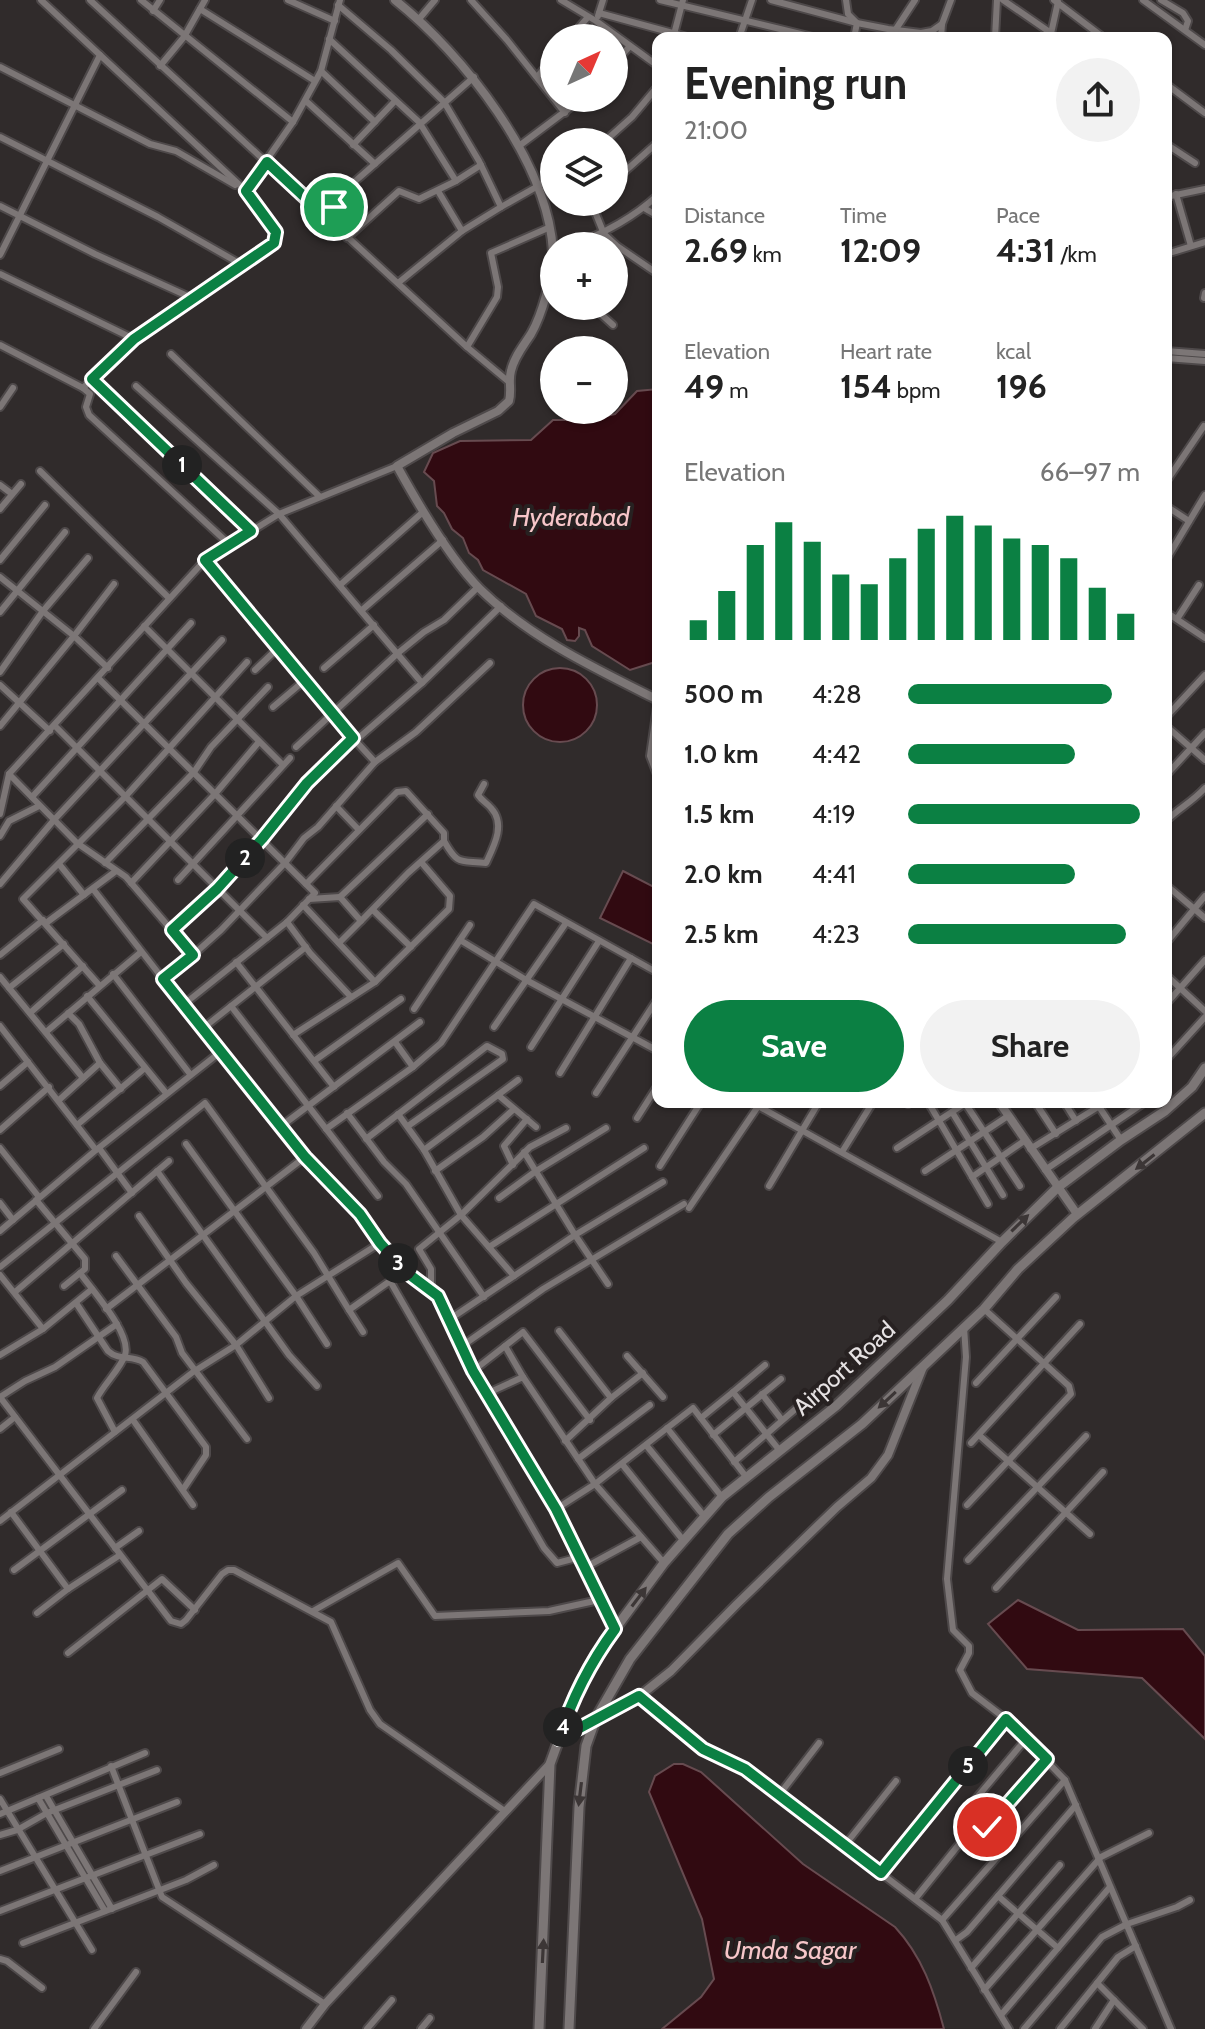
<!DOCTYPE html>
<html lang="en">
<head>
<meta charset="utf-8">
<style>
  :root { --surface:#fff; --page:#f2f2f2; --text:#222; --muted:#767676; --accent:#0b8043 }
  body { margin:0; font-family:Cabin,sans-serif; background:var(--page); color:var(--text); height:100vh; display:flex; flex-direction:column; font-size:30px; white-space:nowrap }
  * { box-sizing:border-box; margin:0 }
  p { font-size:26px; color:var(--muted) }
  .icon { flex:none; width:44px; height:44px; fill:none; stroke:currentColor; stroke-width:2; stroke-linecap:round; stroke-linejoin:round }
  .map { position:relative; flex:1; overflow:hidden }
  .details { position:absolute; left:652px; top:32px; width:520px; height:1076px; display:flex; flex-direction:column; background:var(--surface); border-radius:16px; box-shadow:0 2px 6px #0004 }
  .details>* { flex:none }
  .needle { width:52px; rotate:44deg }
  .buttons { position:absolute; left:540px; top:24px; display:grid; gap:16px }
  .buttons a { display:grid; place-items:center; width:88px; height:88px; border-radius:50%; background:var(--surface); box-shadow:0 2px 6px #0004; font-size:40px }
  .pin { position:absolute; display:grid; place-items:center; width:68px; height:68px; color:#fff; margin:-34px; border:4px solid #fff; border-radius:50%; box-shadow:0 2px 8px #0007 }
  .km { position:absolute; width:40px; height:40px; margin:-20px; border-radius:50%; background:#222; color:#fff; font-size:22px; line-height:40px; text-align:center }
  .round { display:grid; place-items:center; flex:none; width:84px; height:84px; border-radius:42px; background:var(--page) }
  .headline { display:flex; align-items:center; justify-content:space-between; height:136px; padding:0 32px }
  h1 { font-size:44px; font-weight:700; line-height:60px }
  .metrics { display:grid; grid-template-columns:repeat(3,1fr); gap:12px; height:136px; padding:8px 32px }
  .metrics div { display:grid; align-content:center }
  .metrics b { font-size:34px; font-weight:700 }
  .metrics small { font-size:22px; font-weight:400 }
  .metrics p { font-size:22px }
  .chart { height:224px; padding:16px 32px }
  .chart p { display:flex; justify-content:space-between }
  .chart svg { width:100%; height:144px; margin-top:8px; stroke:var(--accent); stroke-width:6 }
  .action { display:flex; gap:16px; margin-top:auto; padding:16px 32px }
  .action a { flex:1; height:92px; border-radius:48px; background:var(--accent); color:#fff; font-size:32px; font-weight:700; line-height:92px; text-align:center }
  .action a+a { background:var(--page); color:var(--text) }
  ul { padding:0 32px; list-style:none; font-size:26px }
  li { display:grid; grid-template-columns:128px 96px 1fr; align-items:center; height:60px }
  li i { height:20px; border-radius:10px; background:var(--accent) }
  .map>svg:first-child { display:block }
  .water { fill:#310a11; stroke:#674b50; stroke-width:2 }
  .lines { fill:none; stroke-linecap:round; stroke-linejoin:round }
  .minor-casing { stroke:#4e494a; stroke-width:10 }
  .tertiary-casing { stroke:#4e494a; stroke-width:12 }
  .secondary-casing { stroke:#4e494a; stroke-width:13 }
  .minor { stroke:#7c7676; stroke-width:6 }
  .tertiary { stroke:#7c7676; stroke-width:8 }
  .secondary { stroke:#7c7676; stroke-width:9 }
  .oneway { fill:#3c3636 }
  .route-casing { stroke:#fff; stroke-width:16 }
  .route { stroke:#0b8043; stroke-width:10 }
  .labels { text-anchor:middle; dominant-baseline:central; stroke-width:8; stroke-linejoin:round; paint-order:stroke }
  .street-label { font-size:24px; fill:#e6e2e3; stroke:#272121 }
  .water-label { font-size:26px; font-style:italic; fill:#f7c6c9; stroke:#272121 }
</style>
</head>
<body>
<div class="map">
<svg width="1205" height="2029" viewBox="0 0 1205 2029">
  <rect width="100%" height="100%" fill="#302b2b"/>
  <g class="water">
    <polygon points="658,389 658,658 652,663 630,670 592,646 585,630 579,628 579,636 575,641 567,640 562,629 536,616 526,594 483,570 478,560 469,553 463,538 452,529 444,513 437,506 434,481 424,472 433,453 460,441 531,440 553,420 588,420 615,414 637,391"/>
    <circle cx="560" cy="705" r="37"/>
    <polygon points="623,871 658,889 657,946 600,918"/>
    <polygon points="1018,1600 1078,1630 1183,1629 1205,1656 1205,1739 1142,1678 1027,1669 988,1624"/>
    <path d="M674,1764H683L701,1772L803,1864L895,1927C922,1956 934,1991 944,2029H662L701,1997L714,1979L702,1919L649,1792L655,1776Z"/>
  </g>
  <g class="lines">
    <g class="minor-casing">
      <g id="minor">
        <polyline points="90,0 467,347 509,382"/>
        <polyline points="141,0 293,122"/>
        <polyline points="288,0 335,21"/>
        <polyline points="471,0 507,40 565,113"/>
        <polyline points="561,0 596,21 658,66"/>
        <polyline points="660,0 817,38"/>
        <polyline points="771,0 857,23 888,29 921,33 932,31 942,24"/>
        <polyline points="846,0 848,14 857,23 854,38"/>
        <polyline points="1003,0 1051,33"/>
        <polyline points="1054,0 1104,38"/>
        <polyline points="1143,0 1205,45"/>
        <polyline points="1161,0 1183,13 1188,21 1185,30"/>
        <polyline points="338,5 391,50 444,102 479,161 501,207 462,231 398,283"/>
        <polyline points="200,9 315,81"/>
        <polyline points="153,11 160,0"/>
        <polyline points="599,13 691,38"/>
        <polyline points="598,16 603,0"/>
        <polyline points="419,19 435,0"/>
        <polyline points="896,29 915,0"/>
        <polyline points="570,38 588,17"/>
        <polyline points="673,38 683,0"/>
        <polyline points="739,38 752,0"/>
        <polyline points="941,38 942,24 951,0"/>
        <polyline points="995,38 997,0"/>
        <polyline points="1050,38 1058,2"/>
        <polyline points="329,39 419,122 456,181 481,165"/>
        <polyline points="100,55 246,191 276,232 274,243 134,339 83,388 90,394 86,407 89,415 229,544"/>
        <polyline points="614,64 630,46"/>
        <polyline points="160,66 184,37 205,0"/>
        <polyline points="0,67 150,144 176,151 235,185"/>
        <polyline points="321,71 375,122"/>
        <polyline points="537,77 554,57"/>
        <polyline points="1166,84 1205,113"/>
        <polyline points="306,101 375,164"/>
        <polyline points="0,137 158,217 244,266"/>
        <polyline points="604,142 632,117 658,86"/>
        <polyline points="1166,144 1195,163"/>
        <polyline points="353,145 395,101"/>
        <polyline points="519,146 583,98"/>
        <polyline points="614,181 658,142"/>
        <polyline points="245,191 293,122 321,71 340,0"/>
        <polyline points="438,191 462,231"/>
        <polyline points="1176,194 1191,246"/>
        <polyline points="1166,197 1205,189"/>
        <polyline points="591,202 604,234 617,246 658,274"/>
        <polyline points="0,206 95,254 194,299"/>
        <polyline points="501,207 554,177"/>
        <polyline points="644,208 658,216"/>
        <polyline points="324,215 345,194 352,184 474,77"/>
        <polyline points="347,238 399,191 419,199 456,181"/>
        <path d="M570,246C603,234 632,219 658,195"/>
        <polyline points="1166,254 1205,242"/>
        <polyline points="0,255 100,55 41,0"/>
        <polyline points="0,274 134,339"/>
        <polyline points="1204,298 1205,293"/>
        <polyline points="592,306 613,325"/>
        <polyline points="0,345 83,388"/>
        <polyline points="467,347 497,297 498,287 491,253 548,228"/>
        <polyline points="1166,351 1205,354"/>
        <polyline points="171,354 319,496"/>
        <polyline points="1166,358 1205,361"/>
        <polyline points="92,379 251,531"/>
        <polyline points="136,386 279,514 422,683"/>
        <polyline points="0,407 13,388"/>
        <polyline points="40,471 169,598"/>
        <polyline points="1166,482 1204,426"/>
        <polyline points="0,485 12,494"/>
        <polyline points="1166,506 1189,521"/>
        <polyline points="0,509 21,484"/>
        <polyline points="0,560 45,505"/>
        <polyline points="1166,560 1205,495"/>
        <polyline points="0,577 74,636 108,668"/>
        <polyline points="340,585 423,512"/>
        <polyline points="362,610 443,540"/>
        <polyline points="0,612 65,532"/>
        <polyline points="1166,612 1205,638"/>
        <polyline points="1177,619 1199,585"/>
        <polyline points="144,626 283,765"/>
        <polyline points="324,668 374,625"/>
        <polyline points="255,670 278,648"/>
        <polyline points="0,672 43,611 88,558"/>
        <polyline points="98,678 315,893 287,922 183,1005"/>
        <polyline points="0,685 50,731"/>
        <polyline points="658,700 650,756 658,777"/>
        <polyline points="273,707 305,680"/>
        <polyline points="1166,717 1205,675"/>
        <polyline points="0,726 74,636 114,584"/>
        <polyline points="55,726 267,938"/>
        <polyline points="1166,726 1205,760"/>
        <polyline points="355,741 422,683 501,606"/>
        <polyline points="296,747 398,653 424,632 444,620 478,587"/>
        <polyline points="375,762 416,732 490,663"/>
        <polyline points="1169,772 1205,733"/>
        <polyline points="9,774 77,843 126,877 193,955 163,979 305,1157 360,1214 380,1243 406,1272 438,1296 473,1371 556,1509 615,1629"/>
        <polyline points="32,797 191,623"/>
        <polyline points="336,806 358,829"/>
        <polyline points="0,814 9,774 205,560 279,514 397,466"/>
        <path d="M1166,821C1179,808 1191,803 1205,788"/>
        <polyline points="0,836 9,821 39,806"/>
        <path d="M444,841C458,866 460,860 486,863C494,846 506,824 491,808C487,803 482,801 478,795L484,784"/>
        <polyline points="105,863 194,772 211,747 268,687"/>
        <polyline points="59,864 84,895"/>
        <polyline points="178,880 290,758"/>
        <polyline points="131,883 215,794 258,743"/>
        <polyline points="0,884 54,820 222,640"/>
        <polyline points="306,884 397,792 406,791 444,833 444,841 408,873 361,921"/>
        <polyline points="1166,885 1205,918"/>
        <polyline points="93,889 163,979"/>
        <polyline points="340,897 428,814"/>
        <polyline points="309,899 340,897 361,921 339,943"/>
        <polyline points="303,905 375,982"/>
        <polyline points="373,910 411,947"/>
        <polyline points="287,922 310,953 351,997"/>
        <polyline points="46,923 116,871"/>
        <polyline points="172,930 217,889 262,839 307,783 353,738"/>
        <polyline points="460,940 528,981 658,1051"/>
        <polyline points="1166,943 1205,896"/>
        <polyline points="0,955 43,920"/>
        <polyline points="193,955 221,930 285,863 304,838 318,827 375,762 353,738 205,560"/>
        <polyline points="236,962 334,1087"/>
        <polyline points="113,974 190,1074"/>
        <polyline points="1166,975 1205,1011"/>
        <polyline points="0,977 83,1078"/>
        <polyline points="99,985 23,899 125,797 247,662"/>
        <polyline points="9,988 64,944"/>
        <polyline points="87,996 166,1093"/>
        <polyline points="1166,1004 1205,960"/>
        <polyline points="231,1006 378,1196"/>
        <polyline points="414,1009 470,925"/>
        <polyline points="30,1013 83,966"/>
        <polyline points="68,1013 79,1024 100,1063 121,1089"/>
        <polyline points="0,1026 96,1150"/>
        <polyline points="494,1027 566,923"/>
        <polyline points="202,1029 306,947"/>
        <polyline points="46,1032 141,952"/>
        <polyline points="293,1035 375,982 449,909 450,896 421,862"/>
        <polyline points="395,1042 413,1067"/>
        <polyline points="531,1047 599,941"/>
        <polyline points="1166,1060 1205,1017"/>
        <polyline points="314,1061 401,999"/>
        <polyline points="560,1073 631,958"/>
        <polyline points="0,1086 28,1062"/>
        <polyline points="596,1093 658,998"/>
        <polyline points="498,1095 536,1127"/>
        <polyline points="59,1100 100,1063"/>
        <polyline points="751,1102 1002,1242"/>
        <polyline points="928,1102 988,1204"/>
        <polyline points="1035,1102 1056,1134"/>
        <polyline points="1064,1102 1076,1121"/>
        <polyline points="1096,1102 1121,1140"/>
        <polyline points="965,1103 1020,1186"/>
        <polyline points="908,1104 911,1102"/>
        <polyline points="952,1112 1003,1195"/>
        <polyline points="347,1113 384,1162 406,1184 484,1297"/>
        <polyline points="398,1114 424,1150 461,1215 514,1276 450,1319"/>
        <polyline points="637,1118 658,1085"/>
        <polyline points="77,1125 145,1068"/>
        <polyline points="280,1127 420,1022"/>
        <polyline points="326,1129 413,1067 441,1043 534,904 658,973"/>
        <polyline points="0,1130 49,1087"/>
        <polyline points="366,1139 487,1046 502,1054 503,1059 408,1126"/>
        <polyline points="186,1144 296,1296 327,1344"/>
        <polyline points="0,1148 39,1197"/>
        <polyline points="99,1148 132,1193"/>
        <polyline points="897,1148 967,1102"/>
        <polyline points="1030,1149 1106,1102"/>
        <polyline points="424,1150 518,1080"/>
        <polyline points="842,1152 873,1102"/>
        <polyline points="513,1165 504,1146 527,1119"/>
        <polyline points="660,1166 701,1102"/>
        <polyline points="1045,1170 1145,1102"/>
        <polyline points="157,1171 289,1355 317,1386"/>
        <polyline points="435,1171 483,1137 514,1109"/>
        <polyline points="925,1171 1008,1116"/>
        <polyline points="972,1177 1024,1141"/>
        <polyline points="769,1186 819,1102"/>
        <polyline points="499,1198 536,1171 606,1128"/>
        <polyline points="36,1200 85,1259 85,1269 64,1286"/>
        <polyline points="0,1203 13,1220"/>
        <polyline points="689,1208 761,1102"/>
        <polyline points="139,1216 186,1283 236,1345 269,1398"/>
        <polyline points="0,1231 96,1150 219,1053"/>
        <polyline points="489,1247 644,1148"/>
        <polyline points="116,1256 176,1337 182,1353 247,1439"/>
        <polyline points="0,1267 205,1103 314,1253 349,1310"/>
        <polyline points="406,1272 390,1281 544,1548 557,1563 580,1557"/>
        <path d="M80,1273C92,1290 132,1334 125,1355C121,1368 104,1384 97,1398L115,1432"/>
        <polyline points="0,1275 43,1329"/>
        <polyline points="514,1276 575,1235 524,1152"/>
        <polyline points="608,1284 575,1235 663,1182"/>
        <polyline points="431,1290 431,1269 419,1249 461,1215 530,1147 566,1128"/>
        <polyline points="15,1292 169,1161"/>
        <path d="M76,1303L108,1351C119,1361 131,1355 143,1362L206,1447V1455L184,1488"/>
        <polyline points="106,1309 305,1157"/>
        <polyline points="964,1327 966,1357 947,1579 953,1630 969,1646 969,1653 960,1670 972,1693 1006,1719 1065,1780 1171,2029"/>
        <polyline points="559,1331 611,1398"/>
        <polyline points="363,1332 349,1310 390,1281"/>
        <polyline points="462,1346 543,1289 684,1204"/>
        <polyline points="505,1346 523,1377"/>
        <polyline points="0,1355 43,1329 92,1289"/>
        <polyline points="627,1356 663,1397"/>
        <polyline points="473,1371 523,1332 590,1420"/>
        <polyline points="976,1383 1056,1297"/>
        <polyline points="733,1392 765,1365"/>
        <polyline points="486,1394 523,1377 595,1484 664,1563"/>
        <polyline points="762,1394 782,1420"/>
        <polyline points="0,1397 171,1621 181,1624 186,1620 222,1574 228,1570 234,1570 331,1622 370,1710 380,1724 506,1812"/>
        <polyline points="0,1397 25,1381 55,1367 117,1324"/>
        <polyline points="701,1418 733,1392 780,1451"/>
        <polyline points="133,1420 193,1505"/>
        <polyline points="667,1428 722,1497"/>
        <polyline points="0,1429 15,1417"/>
        <polyline points="713,1435 781,1379"/>
        <polyline points="979,1435 1090,1534"/>
        <polyline points="565,1441 611,1398 643,1373"/>
        <polyline points="971,1443 1080,1324"/>
        <polyline points="646,1445 704,1516"/>
        <polyline points="578,1459 650,1405"/>
        <polyline points="734,1462 799,1406"/>
        <polyline points="622,1464 683,1540"/>
        <polyline points="967,1505 1071,1394 1069,1386 984,1309"/>
        <polyline points="556,1509 595,1484 693,1408 747,1478"/>
        <polyline points="11,1512 68,1589"/>
        <polyline points="0,1521 193,1372 236,1345 296,1296 380,1243"/>
        <polyline points="115,1548 139,1531"/>
        <polyline points="968,1560 1086,1436"/>
        <polyline points="584,1568 641,1537"/>
        <polyline points="14,1570 122,1490"/>
        <polyline points="996,1588 1103,1472"/>
        <polyline points="313,1611 398,1563 435,1616 549,1611 599,1600"/>
        <polyline points="37,1613 68,1589 120,1555"/>
        <polyline points="68,1653 162,1579 195,1610"/>
        <polyline points="639,1696 703,1749 745,1769 942,1920 1009,2029"/>
        <polyline points="111,1766 162,1897 325,2004"/>
        <polyline points="0,1773 59,1749"/>
        <polyline points="779,1795 819,1743"/>
        <polyline points="46,1796 112,1909"/>
        <polyline points="38,1798 105,1911"/>
        <polyline points="0,1799 92,1950"/>
        <polyline points="0,1814 145,1753"/>
        <polyline points="958,1820 1026,1739"/>
        <polyline points="987,1827 1047,1759"/>
        <polyline points="0,1835 17,1830 47,1813 157,1770"/>
        <polyline points="845,1845 896,1781"/>
        <polyline points="0,1871 177,1802"/>
        <polyline points="881,1873 1006,1719"/>
        <polyline points="998,1896 1058,1948 1001,2015"/>
        <polyline points="915,1899 965,1837"/>
        <polyline points="0,1911 200,1834"/>
        <polyline points="942,1920 1065,1780"/>
        <polyline points="956,1940 967,1932 1076,1805"/>
        <polyline points="23,1943 186,1880 214,1865"/>
        <polyline points="1058,1948 1110,1887"/>
        <polyline points="0,1959 7,1961 42,1988"/>
        <polyline points="971,1968 1060,1865"/>
        <polyline points="1097,1983 1143,2029"/>
        <polyline points="984,1990 1101,1857 1149,1833"/>
        <polyline points="94,2029 136,1972"/>
        <polyline points="367,2029 392,2000"/>
        <polyline points="421,2029 430,2018"/>
        <polyline points="1024,2029 1102,1937 1127,1924 1177,1907 1190,1900"/>
        <polyline points="1060,2029 1118,1957 1136,1946"/>
        <polyline points="1095,2029 1114,2000"/>
      </g>
    </g>
    <g class="tertiary-casing">
      <g id="tertiary">
        <path d="M395,0C463,54 548,161 553,252C554,273 542,315 531,334C524,345 514,357 511,371C508,381 512,390 509,401L498,411L453,433L397,466C418,504 449,558 480,589C530,638 596,669 658,700"/>
        <polyline points="999,1102 1077,1214"/>
        <polyline points="559,1739 632,1702 671,1671 737,1604 837,1507 871,1478 888,1455 923,1367"/>
        <polyline points="306,2029 325,2004 550,1764"/>
      </g>
    </g>
    <g class="secondary-casing">
      <g id="secondary">
        <polyline points="539,2029 550,1764 578,1687 595,1656 664,1563 722,1497 836,1406 948,1300 1002,1242 1057,1188 1121,1140 1165,1111 1192,1087 1205,1068"/>
        <polyline points="569,2029 579,1807 586,1746 596,1718 630,1659 728,1534 769,1497 862,1424 984,1309 1018,1269 1073,1218 1205,1113"/>
      </g>
    </g>
    <use href="#minor" class="minor"/>
    <use href="#tertiary" class="tertiary"/>
    <use href="#secondary" class="secondary"/>
  </g>
  <defs><path id="oneway-solid" d="M-6-.8H1V-3.2L6.5 0L1 3.2V.8H-6Z" transform="scale(2)"/></defs>
  <g class="oneway">
    <use href="#oneway-solid" transform="translate(1145 1162) rotate(142)"/>
    <use href="#oneway-solid" transform="translate(1020 1223) rotate(-44)"/>
    <use href="#oneway-solid" transform="translate(887 1400) rotate(137)"/>
    <use href="#oneway-solid" transform="translate(639 1597) rotate(-53)"/>
    <use href="#oneway-solid" transform="translate(580 1794) rotate(97)"/>
    <use href="#oneway-solid" transform="translate(543 1951) rotate(-87)"/>
  </g>
  <g class="lines">
    <g class="route-casing">
      <path id="route" d="M334,207L324,215L267,162L246,191L276,232L274,243L134,339L92,379L251,531L205,560L353,738L307,783L262,839L217,889L172,930L193,955L163,979L305,1157L360,1214L380,1243L406,1272L438,1296L473,1371L556,1509L615,1629C590,1663 572,1698 559,1739L639,1696L703,1749L745,1769L881,1873L1006,1719L1047,1759L987,1827"/>
    </g>
    <use href="#route" class="route"/>
  </g>
  <g class="labels">
    <g class="street-label">
      <text transform="translate(844 1368) rotate(-42)">Airport Road</text>
    </g>
    <g class="water-label">
      <text x="571" y="517">Hyderabad</text>
      <text x="790" y="1950">Umda Sagar</text>
    </g>
  </g>
</svg>
<div class="buttons">
<a><svg class="needle" viewBox="-14 -14 28 28"><path d="M0-13l5 13h-10z" fill="#e53935"/><path d="M0 13l5-13h-10z" fill="#767676"/></svg></a>
<a><svg class="icon" aria-label="layers" viewBox="0 0 24 24"><path d="M12 4l9 5-9 5-9-5zM3 14l9 5 9-5"/></svg></a>
<a>+</a>
<a>−</a>
</div>
<div class="pin" style="left:334px;top:207px;background:#1e9e55"><svg class="icon" aria-label="arrive" viewBox="0 0 24 24"><path d="M6 21V4h12l-3 4 3 4H6"/></svg></div>
<div class="pin" style="left:987px;top:1827px;background:#d93025"><svg class="icon" aria-label="check" viewBox="0 0 24 24"><path d="M5 12l5 5 9-10"/></svg></div>
<b class="km" style="left:182px;top:465px">1</b>
<b class="km" style="left:245px;top:858px">2</b>
<b class="km" style="left:398px;top:1263px">3</b>
<b class="km" style="left:563px;top:1727px">4</b>
<b class="km" style="left:968px;top:1766px">5</b>
<section class="details">
<div class="headline"><div><h1>Evening run</h1><p>21:00</p></div><a class="round"><svg class="icon" aria-label="share" viewBox="0 0 24 24"><path d="M12 15V3M7 8l5-5 5 5M5 13v7h14v-7"/></svg></a></div>
<div class="metrics">
<div><p>Distance</p><b>2.69<small> km</small></b></div>
<div><p>Time</p><b>12:09</b></div>
<div><p>Pace</p><b>4:31<small> /km</small></b></div>
</div>
<div class="metrics">
<div><p>Elevation</p><b>49<small> m</small></b></div>
<div><p>Heart rate</p><b>154<small> bpm</small></b></div>
<div><p>kcal</p><b>196</b></div>
</div>
<div class="chart"><p><span>Elevation</span>66–97 m</p>
<svg viewBox="0 0 160 44" preserveAspectRatio="none"><path d="M5 44V38M15 44V29M25 44V15M35 44V8M45 44V14M55 44V24M65 44V27M75 44V19M85 44V10M95 44V6M105 44V9M115 44V13M125 44V15M135 44V19M145 44V28M155 44V36"/></svg>
</div>
<ul>
<li><b>500 m</b>4:28<i style="width:88%"></i></li>
<li><b>1.0 km</b>4:42<i style="width:72%"></i></li>
<li><b>1.5 km</b>4:19<i style="width:100%"></i></li>
<li><b>2.0 km</b>4:41<i style="width:72%"></i></li>
<li><b>2.5 km</b>4:23<i style="width:94%"></i></li>
</ul>
<div class="action"><a>Save</a><a>Share</a></div>
</section>
</div>
</body>
</html>
